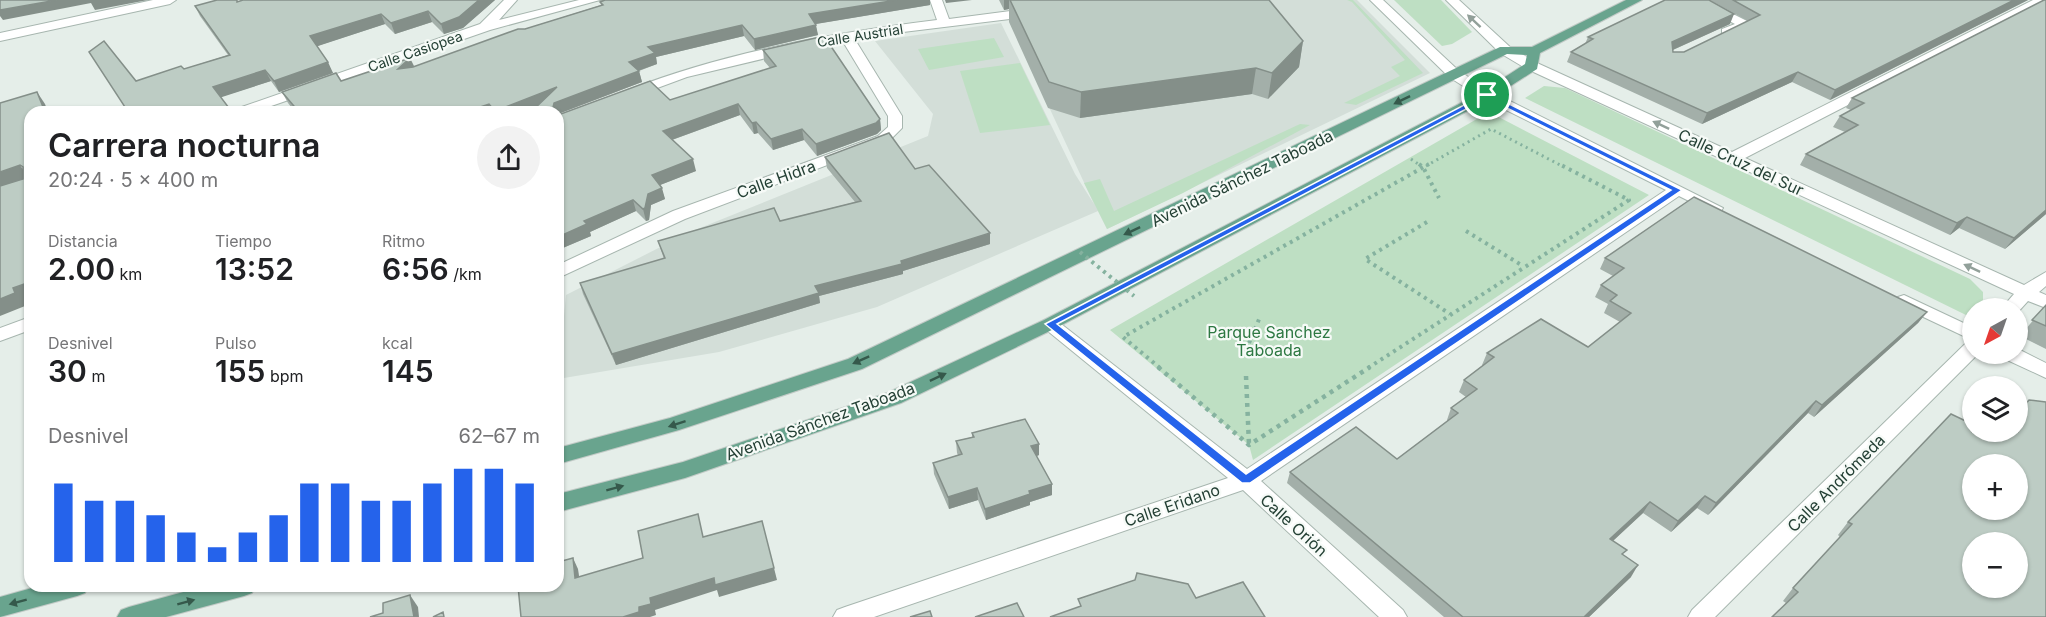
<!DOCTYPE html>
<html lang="es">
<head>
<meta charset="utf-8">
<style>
  :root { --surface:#fff; --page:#f2f2f2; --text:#202124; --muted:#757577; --accent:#2563eb }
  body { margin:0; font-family:Inter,sans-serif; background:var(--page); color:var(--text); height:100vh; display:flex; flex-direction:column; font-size:22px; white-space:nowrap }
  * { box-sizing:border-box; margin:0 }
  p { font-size:20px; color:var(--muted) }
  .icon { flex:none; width:33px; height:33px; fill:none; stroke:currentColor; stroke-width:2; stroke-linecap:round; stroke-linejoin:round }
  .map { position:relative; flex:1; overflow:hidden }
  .drawer { position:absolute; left:24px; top:106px; width:540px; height:486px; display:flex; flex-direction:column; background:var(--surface); border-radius:18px; box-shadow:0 2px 4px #0004 }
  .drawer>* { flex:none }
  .needle { width:39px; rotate:220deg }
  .fabs { position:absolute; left:1962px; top:298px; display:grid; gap:12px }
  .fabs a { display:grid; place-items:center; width:66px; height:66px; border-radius:50%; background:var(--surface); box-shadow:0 2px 4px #0004; font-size:30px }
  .pin { position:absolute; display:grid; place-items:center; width:51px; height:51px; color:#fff; margin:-26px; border:3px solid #fff; border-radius:50%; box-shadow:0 2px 6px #0007 }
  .round { display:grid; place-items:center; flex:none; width:63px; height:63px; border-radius:32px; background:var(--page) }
  .overview { display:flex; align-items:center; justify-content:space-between; height:102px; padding:0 24px }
  h1 { font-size:33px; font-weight:600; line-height:45px }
  .metrics { display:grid; grid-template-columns:repeat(3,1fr); gap:9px; height:102px; padding:6px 24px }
  .metrics div { display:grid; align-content:center }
  .metrics b { font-size:30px; font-weight:600 }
  .metrics small { font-size:16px; font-weight:400 }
  .metrics p { font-size:16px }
  .chart { height:168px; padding:12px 24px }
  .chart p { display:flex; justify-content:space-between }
  .chart svg { width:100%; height:108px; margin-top:6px; stroke:var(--accent); stroke-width:6 }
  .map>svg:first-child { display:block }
  .built { fill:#d3ded8 }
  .green { fill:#bedfc3 }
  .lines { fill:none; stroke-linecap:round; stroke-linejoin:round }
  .minor-casing { stroke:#a7b6af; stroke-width:2 }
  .major-casing { stroke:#c2cac6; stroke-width:2 }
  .path-far2 { stroke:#85b29f; stroke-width:3; stroke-dasharray:2 4; stroke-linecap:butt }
  .path-far1 { stroke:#85b29f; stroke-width:4; stroke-dasharray:3 4.5; stroke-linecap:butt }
  .path { stroke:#85b29f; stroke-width:4.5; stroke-dasharray:4 5; stroke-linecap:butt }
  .minor { fill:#fff; fill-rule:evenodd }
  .major { fill:#69a48e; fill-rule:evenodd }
  .path-bridge { stroke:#85b29f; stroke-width:4; stroke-dasharray:3 4.5; stroke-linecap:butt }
  .wall { fill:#a3afa9 }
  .shaded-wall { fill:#848f89 }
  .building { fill:#bdccc4; stroke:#848f89; stroke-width:1.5; fill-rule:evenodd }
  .oneway { fill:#92a09a }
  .oneway2 { fill:#35594b }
  .route { fill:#2563eb; stroke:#fff; stroke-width:1.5; fill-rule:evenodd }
  .labels { text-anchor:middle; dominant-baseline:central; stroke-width:4.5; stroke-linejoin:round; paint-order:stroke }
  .far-street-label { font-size:14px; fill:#244035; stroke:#f6faf7 }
  .street-label { font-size:16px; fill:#244035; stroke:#f6faf7 }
  .park-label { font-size:16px; fill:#2d7842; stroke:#f6faf7 }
</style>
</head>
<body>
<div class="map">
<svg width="2046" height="617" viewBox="0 0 2046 617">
  <rect width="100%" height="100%" fill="#e5eee9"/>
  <polygon class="built" points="1228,0 1357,0 1430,73 1107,229 1098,211 877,307 719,352 558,379 566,295 690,232 928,136 933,114 875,41 1001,23 1075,174 1094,204 1010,23"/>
  <g class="green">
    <polygon points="1347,0 1353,0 1423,73 1356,105 1344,103 1400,76 1391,67 1405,60 1352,2"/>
    <polygon points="1394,0 1441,0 1472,32 1452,44 1442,46"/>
    <polygon points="994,38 1004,57 929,70 918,49"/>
    <polygon points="1020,63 1050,125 980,133 960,71"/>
    <polygon points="1544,86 1565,88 1970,279 1983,292 1983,302 1972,309 1968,316 1525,98"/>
    <polygon points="1489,112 1649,195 1253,460 1249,445 1110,330"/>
    <polygon points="1300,124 1310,125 1183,193 1107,229 1084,183 1100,179 1114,211"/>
  </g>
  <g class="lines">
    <g class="minor-casing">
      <g id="minor">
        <polygon points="153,0 176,0 170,4 0,41 0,33"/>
        <polygon points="504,0 517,0 499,20 579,0 600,0 490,30 254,112 234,112 236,109 480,24"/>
        <path d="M930,0H942L949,19L1034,8L1040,12L1034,16L854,38L902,116V128L888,142L685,219L558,278V265L673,211L878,136L888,127V116L842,40L687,77L633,97L628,96V90C726,52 832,33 937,20Z"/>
        <polygon points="1370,0 1383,0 1459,71 1492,92 1723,208 1721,211 1709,211 1679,196 1261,481 1403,610 1407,617 1379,617 1243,490 874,617 833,617 837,610 845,607 1228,478 1044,328 1041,324 1044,320 1056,320 1247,469 1666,190 1482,98 1449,77"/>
        <polygon points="1446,0 1459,0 1510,47 1537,63 1732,152 2033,0 2046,0 2046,3 1745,158 2024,285 2046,272 2046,286 2039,292 2046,295 2046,308 2028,301 2018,312 2018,309 2001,309 2014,294 1527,69 1500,53"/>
        <polygon points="1689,0 1705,0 1753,24 1732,35 1722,35 1722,29 1735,24"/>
        <polygon points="1904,295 1972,327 1972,340 1898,305 1895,301 1898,297"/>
        <polygon points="30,317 30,330 0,341 0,328"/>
        <polygon points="1972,342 1972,354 1978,354 1715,617 1688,617 1692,610 1965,344"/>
        <polygon points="2018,349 2046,363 2046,378 2005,359 2003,354 2018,354"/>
      </g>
    </g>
    <g class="major-casing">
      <g id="major">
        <polygon points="1626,0 1642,0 1540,53 1537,69 1492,98 1056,328 901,403 685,478 558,512 558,494 683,462 887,393 1044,320 1482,92 1525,64 1527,55 1507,54 862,369 679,430 558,464 558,448 670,418 848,359 1500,47 1532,47"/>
        <polygon points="39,586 88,586 85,593 77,596 0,617 0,597"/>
        <polygon points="205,586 255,586 252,593 244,596 166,617 117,617 121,610 129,607"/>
      </g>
    </g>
    <g class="path-far2">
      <polyline points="1411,159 1421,166"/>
      <polyline points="1426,166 1491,129 1562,166"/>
    </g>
    <g class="path-far1">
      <polyline points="1419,164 1423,167 1439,198"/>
      <polyline points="1427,222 1365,259 1450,314"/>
      <polyline points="1466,231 1523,266"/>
      <polyline points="1249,343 1260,317"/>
      <polyline points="1160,368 1123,337 1429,164"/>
      <polyline points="1368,368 1629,200 1559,164"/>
    </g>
    <g class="path">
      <polyline points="1158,367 1249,445 1370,367"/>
      <polyline points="1246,376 1249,445"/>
    </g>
    <use href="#minor" class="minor"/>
    <use href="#major" class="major"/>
    <polyline class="path-bridge" points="1080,252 1134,296"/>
  </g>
  <g class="wall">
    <polygon points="243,0 495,0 463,28 444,34 432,22 395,34 385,24 317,46 333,73 279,92 271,81 220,97 125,107 136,81 184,69 228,55 200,16 195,6 237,2"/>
    <polygon points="600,0 930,0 930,5 815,24 818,35 755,50 744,36 656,57 657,64 639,71 642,82 558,114 558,112 536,108 525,112 295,112 288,103 282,92 414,67 525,29 601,5"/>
    <polygon points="999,0 1269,0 1303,41 1299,67 1268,99 1252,94 1080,118 1048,108 1009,22 1009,9 1004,10"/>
    <polygon points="1710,0 2028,0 1830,100 1792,82 1702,124 1567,62 1571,52 1585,44 1588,37 1730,24 1673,50 1673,52 1684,52 1748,21"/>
    <polygon points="2044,0 2046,214 2005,249 1959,228 1950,235 1800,165 1806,154 1845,132 1833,127 1840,116 1851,110 1846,108 1852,98"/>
    <polygon points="763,50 880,119 881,130 877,134 817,156 804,140 773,150 758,133 754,134 740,115 672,140 696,171 660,185 665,199 651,205 649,220 646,221 636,211 590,232 591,236 558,250 670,100 770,68 764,61"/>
    <polygon points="825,157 915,169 990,244 903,271 903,274 819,296 820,303 616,365 583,294 580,283 664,259 658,241 780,221 855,202 827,168"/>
    <polygon points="1605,258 1927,312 1918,323 1814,417 1808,413 1708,515 1697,508 1671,532 1643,513 1613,541 1623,555 1631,577 1589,617 1444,617 1287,483 1290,472 1397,459 1447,421 1447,420 1451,408 1466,397 1459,392 1464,380 1483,365 1482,365 1487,353 1588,347 1620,322 1604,313 1608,304 1595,297 1601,285 1613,276 1600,269"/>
    <polygon points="2046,305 2046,349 2020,336"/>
    <polygon points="2046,402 1786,603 1783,601 1793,588 1840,537 1838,535 1848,522 1997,436"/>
    <polygon points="972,433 1039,455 1037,456 1052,495 1030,502 1030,505 986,520 978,500 949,509 934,474 933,463 958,455 957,453 956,441 972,437"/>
  </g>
  <g class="shaded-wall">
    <polygon points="57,0 148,0 95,10 91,3 3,20 0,16 0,10"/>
    <polygon points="479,0 495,0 463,28 444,34 441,24"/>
    <polygon points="897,0 930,0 930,5 810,25 809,14"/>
    <polygon points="945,0 972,0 946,3"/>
    <polygon points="1004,0 1009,0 1009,9 1004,10"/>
    <polygon points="2014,0 2028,0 1830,100 1835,90"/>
    <polygon points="428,11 432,22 395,34 391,23"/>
    <polygon points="381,14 385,24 315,47 310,36"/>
    <polygon points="1734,14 1730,24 1668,52 1672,42"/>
    <polygon points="742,25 744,36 656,57 657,64 632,73 629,62 648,47"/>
    <polygon points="816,25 818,35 755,50 754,39"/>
    <polygon points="1303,41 1299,67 1268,99 1272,73"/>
    <polygon points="410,58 415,68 398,69"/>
    <polygon points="328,62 333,73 279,92 274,81"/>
    <polygon points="1256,68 1252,94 1080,118 1081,92"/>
    <polygon points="265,70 271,81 219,98 213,87"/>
    <polygon points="639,71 642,82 558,114 558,112 552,112 554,103"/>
    <polygon points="1798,72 1792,82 1702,124 1707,113"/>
    <polygon points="557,87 561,99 525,112 495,112 495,111"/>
    <polygon points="37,92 45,104 48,112 45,112"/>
    <polygon points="489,104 492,112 465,112"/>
    <polygon points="738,104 740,115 666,142 663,131"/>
    <polygon points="880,119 881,130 877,134 817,156 816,144"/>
    <polygon points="756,122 758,133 754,134 752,123"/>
    <polygon points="802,129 804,140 773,150 771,139"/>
    <polygon points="693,159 696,171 655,187 652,175"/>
    <polygon points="20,165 29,178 0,188 0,172"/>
    <polygon points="662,188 665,199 651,205 649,220 646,221 643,209 648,194"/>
    <polygon points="633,200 636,211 590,232 591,236 558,250 558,237 584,221"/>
    <polygon points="2046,210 2046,214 2005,249 2014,238"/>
    <polygon points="1967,217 1959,228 1950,235 1957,223"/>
    <polygon points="990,233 990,244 903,271 903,274 819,296 820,303 616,365 612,354 815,286"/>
    <polygon points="30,282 30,299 24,301 25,306 0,316 0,299 13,288"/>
    <polygon points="1927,312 1918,323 1814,417 1822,405"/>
    <polygon points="1816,401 1808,413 1708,515 1716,503"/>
    <polygon points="1039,444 1039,455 1031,458 1031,446"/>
    <polygon points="1052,484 1052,495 1030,502 1030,505 986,520 985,509 1029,491"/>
    <polygon points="977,488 978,500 949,509 948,497"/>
    <polygon points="1705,496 1697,508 1671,532 1678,521"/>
    <polygon points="1650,502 1643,513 1603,550 1610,539"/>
    <polygon points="573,558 578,569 581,589 575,578"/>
    <polygon points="1638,565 1631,577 1589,617 1584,617"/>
    <polygon points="774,568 777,580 719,597 717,590 655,610 656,615 650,617 623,617 650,598 714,578"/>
    <polygon points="410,595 418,607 419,617 414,617"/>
  </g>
  <g class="building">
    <polygon points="0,0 57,0 0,10"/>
    <polygon points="217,0 237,0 237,2 243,0 479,0 459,17 441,24 428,11 391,23 381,14 310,36 328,62 274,81 265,70 213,87 232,112 109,112 125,107 89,52 104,41 136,81 181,66 184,69 230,55 195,6"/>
    <polygon points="605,0 897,0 809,14 816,25 754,39 742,25 648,47 655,53 629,62 639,71 554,103 552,112 531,112 557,87 495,111 489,104 465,112 299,112 282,92 336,73 341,81 410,58 398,69 413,67 518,29 525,29 603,5 600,2"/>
    <polygon points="1010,0 1269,0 1303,41 1272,73 1256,68 1081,92 1049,82"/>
    <polygon points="1665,0 1709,0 1734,14 1672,42 1673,52 1684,52 1760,15 1733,0 2014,0 1835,90 1798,72 1707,113 1571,52 1593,39 1588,37"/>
    <polygon points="2044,0 2046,0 2046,210 2014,238 1967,217 1957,223 1806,154 1858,125 1840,116 1864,103 1852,98"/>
    <polygon points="824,36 880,119 876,123 816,144 802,129 771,139 756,122 752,123 738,104 663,131 693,159 652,175 662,188 648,194 645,208 643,209 633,200 584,221 587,224 558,237 558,115 650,81 670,100 776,66 763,50"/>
    <polygon points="37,92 45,112 30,112 30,282 13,288 15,293 0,299 0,186 23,179 23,167 20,165 0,172 0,103"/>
    <polygon points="889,133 915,169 929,165 990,233 901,261 902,264 815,286 819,293 612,354 580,283 665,258 658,241 774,208 780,221 861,201 825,157"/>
    <polygon points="1694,197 1927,312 1822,405 1816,401 1716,503 1705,496 1678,521 1650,502 1610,539 1627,550 1622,554 1638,565 1584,617 1463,617 1290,472 1356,427 1397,459 1458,413 1451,408 1477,389 1464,380 1494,357 1487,353 1541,319 1588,347 1631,313 1610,301 1617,295 1601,285 1624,268 1605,258"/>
    <polygon points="2046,305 2046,326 2032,320"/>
    <path d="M2029,400L2046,402V617H1772L1798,592L1793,588L1852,524L1848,522L1951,414L1972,424V432H1989L1997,436L2000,432H2018V413ZM1972,465H2018V510H1972ZM1972,543H2018V588H1972Z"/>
    <polygon points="1025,419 1039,444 1031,446 1052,484 1029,491 1030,494 985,509 977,488 948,497 933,463 962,454 956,441 974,437 972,433"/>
    <polygon points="698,514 703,537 762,521 774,568 715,585 714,578 650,598 651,604 639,607 639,612 623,617 521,617 518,586 558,586 558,562 573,558 575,578 643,558 638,531"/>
    <polygon points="1137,573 1188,584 1196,598 1243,582 1265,617 1050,617 1081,606 1078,599 1135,580"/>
    <polygon points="410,595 414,617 370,617 383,613 383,603"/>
    <polygon points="1017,603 1024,617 975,617"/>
    <polygon points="930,611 932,617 910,617"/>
    <polygon points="443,612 444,617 433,617"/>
  </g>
  <defs><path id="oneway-solid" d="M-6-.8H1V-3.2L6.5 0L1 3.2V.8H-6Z" transform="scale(1.5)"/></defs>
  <g class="oneway">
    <use href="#oneway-solid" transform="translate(1474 21) rotate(-137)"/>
    <use href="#oneway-solid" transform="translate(1661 125) rotate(-155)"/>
    <use href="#oneway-solid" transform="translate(1972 268) rotate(-155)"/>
  </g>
  <g class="oneway2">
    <use href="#oneway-solid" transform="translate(1402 100) rotate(154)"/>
    <use href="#oneway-solid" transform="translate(1132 231) rotate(155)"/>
    <use href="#oneway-solid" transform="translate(861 360) rotate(156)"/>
    <use href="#oneway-solid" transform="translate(938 377) rotate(-25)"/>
    <use href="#oneway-solid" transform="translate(677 424) rotate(162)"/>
    <use href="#oneway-solid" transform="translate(615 488) rotate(-15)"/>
    <use href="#oneway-solid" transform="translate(18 602) rotate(165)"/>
    <use href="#oneway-solid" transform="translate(186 602) rotate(-15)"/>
  </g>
  <path class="route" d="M1487,93L1682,190L1250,483H1242L1045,324ZM1487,98L1671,190L1246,474L1057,324Z"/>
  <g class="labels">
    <g class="far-street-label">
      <text transform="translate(860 35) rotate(-9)">Calle Austrial</text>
      <text transform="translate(415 51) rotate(-19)">Calle Casiopea</text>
    </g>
    <g class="street-label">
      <text transform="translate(1741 162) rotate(25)">Calle Cruz del Sur</text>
      <text transform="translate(1242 178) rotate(-26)">Avenida Sánchez Taboada</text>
      <text transform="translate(776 179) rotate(-20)">Calle Hidra</text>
      <text transform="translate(820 421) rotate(-20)">Avenida Sánchez Taboada</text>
      <text transform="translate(1836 483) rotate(-45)">Calle Andrómeda</text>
      <text transform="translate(1172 505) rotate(-19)">Calle Eridano</text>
      <text transform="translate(1294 525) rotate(42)">Calle Orión</text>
    </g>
    <g class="park-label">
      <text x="1269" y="332">Parque Sanchez<tspan x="1269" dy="18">Taboada</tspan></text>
    </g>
  </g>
</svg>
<div class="fabs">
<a><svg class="needle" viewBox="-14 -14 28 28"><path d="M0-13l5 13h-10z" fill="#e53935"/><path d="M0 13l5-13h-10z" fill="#757577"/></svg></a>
<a><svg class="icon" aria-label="layers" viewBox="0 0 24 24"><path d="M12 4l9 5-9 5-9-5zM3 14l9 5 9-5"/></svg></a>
<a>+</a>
<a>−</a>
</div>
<div class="pin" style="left:1487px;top:95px;background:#1e9e55"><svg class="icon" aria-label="arrive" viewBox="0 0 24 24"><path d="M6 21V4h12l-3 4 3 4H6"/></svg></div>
<section class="drawer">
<div class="overview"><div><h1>Carrera nocturna</h1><p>20:24 · 5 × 400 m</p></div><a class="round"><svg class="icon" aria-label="share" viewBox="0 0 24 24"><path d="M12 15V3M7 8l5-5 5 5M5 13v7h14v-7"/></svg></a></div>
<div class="metrics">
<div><p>Distancia</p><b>2.00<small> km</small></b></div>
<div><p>Tiempo</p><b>13:52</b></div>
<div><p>Ritmo</p><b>6:56<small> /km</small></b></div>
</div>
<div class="metrics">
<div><p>Desnivel</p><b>30<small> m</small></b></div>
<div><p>Pulso</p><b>155<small> bpm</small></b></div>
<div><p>kcal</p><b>145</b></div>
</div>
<div class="chart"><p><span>Desnivel</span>62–67 m</p>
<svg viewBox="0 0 160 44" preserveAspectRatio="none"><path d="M5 44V12M15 44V19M25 44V19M35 44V25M45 44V32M55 44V38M65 44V32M75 44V25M85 44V12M95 44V12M105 44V19M115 44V19M125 44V12M135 44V6M145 44V6M155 44V12"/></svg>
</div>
</section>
</div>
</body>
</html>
